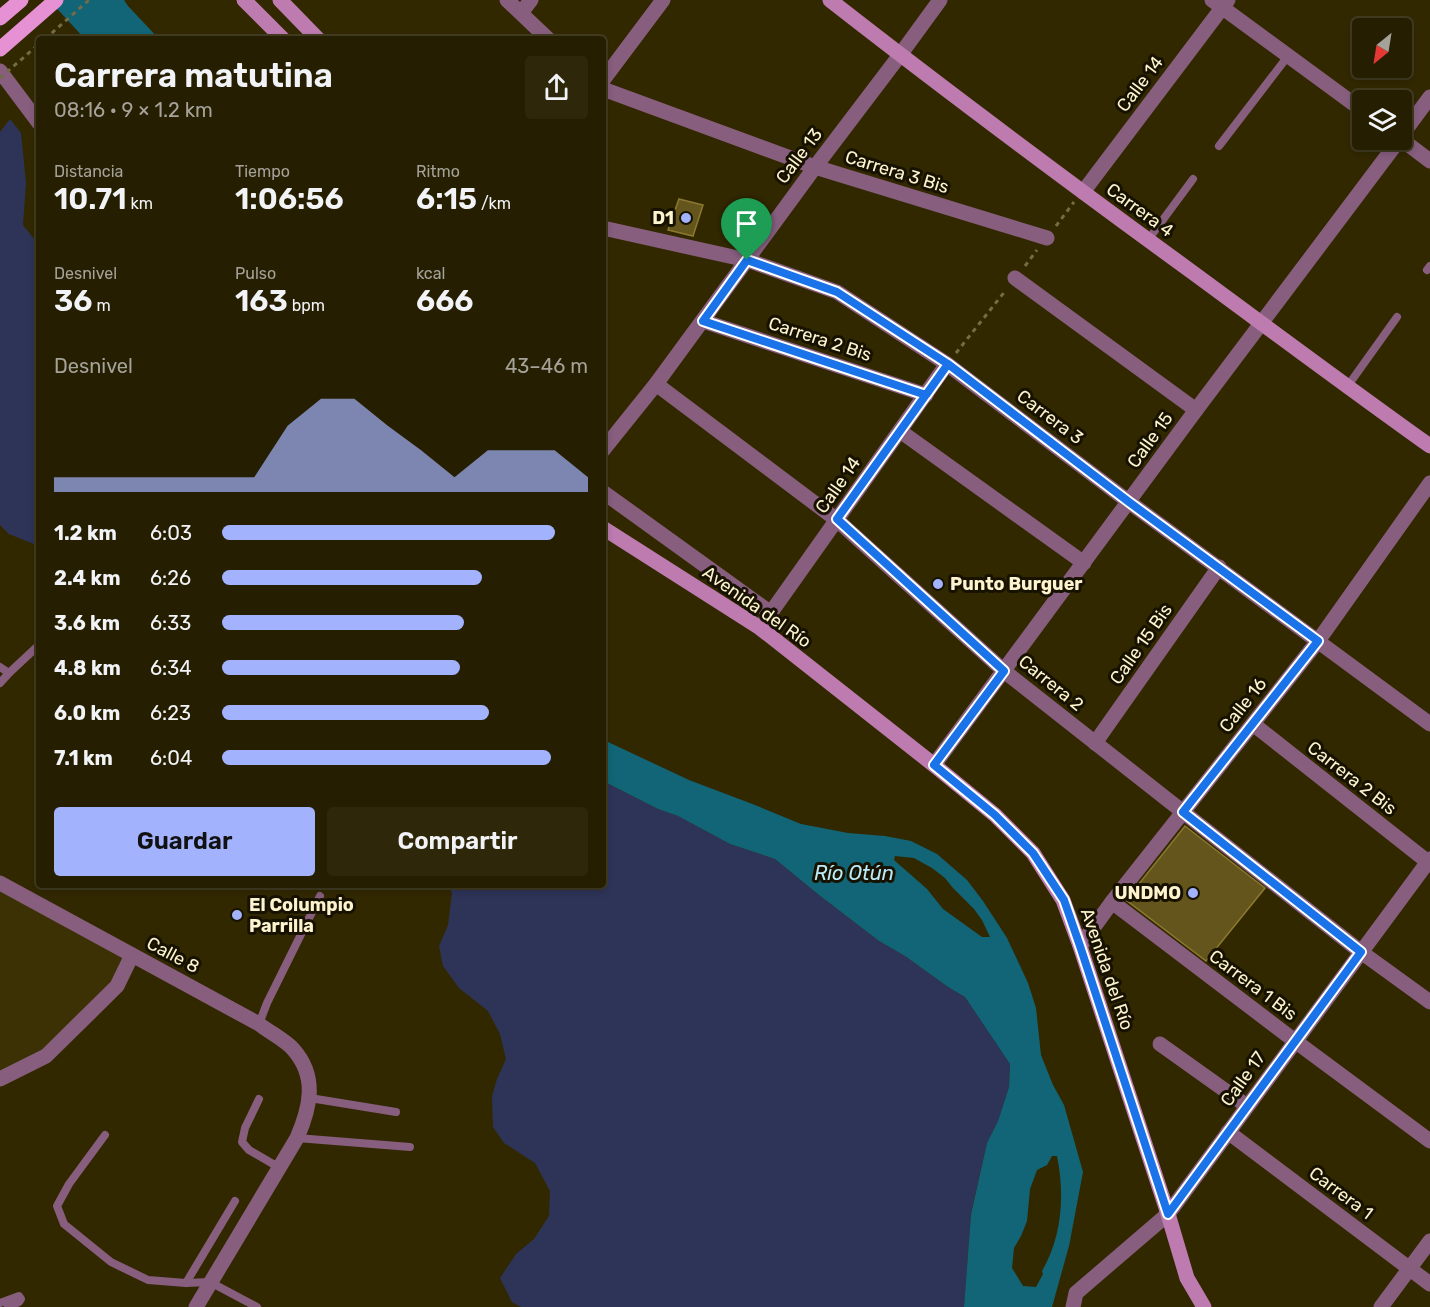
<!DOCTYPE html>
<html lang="es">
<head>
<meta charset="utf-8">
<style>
  :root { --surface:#261e00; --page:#2e270a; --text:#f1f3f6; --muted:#a4a299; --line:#423c22; --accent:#a3b2fd }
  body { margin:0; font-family:Rubik,sans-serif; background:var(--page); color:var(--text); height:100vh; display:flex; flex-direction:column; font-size:22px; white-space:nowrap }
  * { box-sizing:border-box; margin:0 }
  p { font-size:20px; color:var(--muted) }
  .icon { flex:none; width:33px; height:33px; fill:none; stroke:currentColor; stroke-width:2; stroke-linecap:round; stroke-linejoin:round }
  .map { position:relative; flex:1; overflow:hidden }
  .side { position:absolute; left:36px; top:36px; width:570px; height:852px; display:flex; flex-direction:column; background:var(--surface); border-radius:6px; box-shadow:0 3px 9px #0003,0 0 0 2px var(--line) }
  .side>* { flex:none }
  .needle { width:39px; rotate:210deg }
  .controls { position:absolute; left:1352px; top:18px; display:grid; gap:12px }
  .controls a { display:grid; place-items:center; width:60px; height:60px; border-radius:6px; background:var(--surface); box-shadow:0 3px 9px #0003,0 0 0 2px var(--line); font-size:30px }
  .pin { position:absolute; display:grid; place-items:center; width:51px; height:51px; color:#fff; margin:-62px -26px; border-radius:50% 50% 50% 0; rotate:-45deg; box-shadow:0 0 6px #0007 }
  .pin .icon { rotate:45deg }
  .round { display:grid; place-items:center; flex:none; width:63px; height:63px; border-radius:6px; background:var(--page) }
  .summary { display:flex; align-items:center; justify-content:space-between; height:102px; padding:0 18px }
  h1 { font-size:33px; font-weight:600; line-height:45px }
  .stats { display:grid; grid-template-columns:repeat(3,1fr); gap:9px; height:102px; padding:6px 18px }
  .stats div { display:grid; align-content:center }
  .stats b { font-size:30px; font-weight:600 }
  .stats small { font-size:16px; font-weight:400 }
  .stats p { font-size:16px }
  .chart { height:168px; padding:12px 18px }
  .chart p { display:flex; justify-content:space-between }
  .chart svg { width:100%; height:108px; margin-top:6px; fill:var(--accent); opacity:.7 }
  .cta { display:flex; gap:12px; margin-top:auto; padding:12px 18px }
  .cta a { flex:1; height:69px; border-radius:6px; background:var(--accent); color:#111; font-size:24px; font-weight:600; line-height:69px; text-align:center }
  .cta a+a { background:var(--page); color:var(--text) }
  ul { padding:0 18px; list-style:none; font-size:20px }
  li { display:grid; grid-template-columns:96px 72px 1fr; align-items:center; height:45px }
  li i { height:15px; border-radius:8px; background:var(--accent) }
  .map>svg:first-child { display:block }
  .built { fill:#3c3104 }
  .green { fill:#2e3458 }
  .water { fill:#116576; fill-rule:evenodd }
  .building { fill:#63551b; stroke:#8c7930; stroke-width:1.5 }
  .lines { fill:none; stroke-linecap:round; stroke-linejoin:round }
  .path { stroke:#756b44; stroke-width:3; stroke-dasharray:4.5 4.5; stroke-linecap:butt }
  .service { stroke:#875e7e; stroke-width:8 }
  .minor { stroke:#875e7e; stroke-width:15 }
  .tertiary { stroke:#875e7e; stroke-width:15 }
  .secondary { stroke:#bd7baf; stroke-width:15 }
  .primary { stroke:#e791d5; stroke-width:15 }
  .path-bridge { stroke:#756b44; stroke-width:3; stroke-dasharray:4.5 4.5; stroke-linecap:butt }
  .route-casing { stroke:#fff; stroke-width:12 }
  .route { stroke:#1a73e8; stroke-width:8 }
  .poi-dot { fill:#a3b2fd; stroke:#171100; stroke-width:2 }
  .labels { text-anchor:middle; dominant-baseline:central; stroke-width:6; stroke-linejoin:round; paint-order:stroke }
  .street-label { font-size:18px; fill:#fdf3cf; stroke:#171100 }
  .poi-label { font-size:18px; font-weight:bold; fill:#fdf3cf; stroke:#171100; text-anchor:end }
  .water-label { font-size:20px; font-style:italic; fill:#bcebf7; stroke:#171100 }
</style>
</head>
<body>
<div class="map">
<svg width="1430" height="1307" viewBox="0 0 1430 1307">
  <rect width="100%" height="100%" fill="#322800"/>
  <polygon class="built" points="0,883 132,955 117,986 46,1056 0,1079"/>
  <g class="green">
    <polygon points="10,119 21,133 26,183 23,225 39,245 39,546 9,534 0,525 0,132"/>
    <polygon points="603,781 658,809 678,816 730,844 775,859 819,895 879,941 905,956 948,987 965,997 1010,1064 1009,1087 998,1121 987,1143 971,1213 964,1307 521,1307 512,1302 500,1278 516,1254 534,1239 549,1216 550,1191 535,1163 504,1143 493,1127 492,1096 497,1079 506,1059 500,1034 488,1011 459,988 443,966 439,946 448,925 452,893 448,885 603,885"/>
  </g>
  <g class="water">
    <polygon points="49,0 124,0 128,6 159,39 85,39"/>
    <path d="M603,737L608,742L689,780L755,805L801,824L848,833L885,836L911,841L937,854L967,880L983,901L1007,938L1028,983L1036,1008L1041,1055L1053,1085L1064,1105L1083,1172L1069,1246L1052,1307H964L971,1214L987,1143L998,1121L1009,1087L1010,1064L965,997L948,987L905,956L879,941L819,895L775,859L730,844L678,816L658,809L603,781ZM895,856L914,858L932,868L945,878L953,888L974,909L982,920L990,937H982L943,909L927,889L894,860ZM1052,1156H1057C1065,1195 1062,1237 1042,1271L1043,1274L1036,1287L1023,1286L1012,1268L1014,1248L1021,1236L1027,1221L1030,1189L1037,1170L1047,1165Z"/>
  </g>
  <g class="building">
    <polygon points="679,199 703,205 693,236 668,230"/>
    <polygon points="1185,826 1265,888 1206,961 1126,900"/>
  </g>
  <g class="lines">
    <g class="path">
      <polyline points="45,39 89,0"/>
      <polyline points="1056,226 1074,202"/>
      <polyline points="1025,266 1037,250"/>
      <polyline points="956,353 1006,290"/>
    </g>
    <g class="service">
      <polyline points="1219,146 1288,56"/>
      <polyline points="1148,240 1193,179"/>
      <polyline points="1427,270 1430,266"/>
      <polyline points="1347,387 1397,317"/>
      <polyline points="0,667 9,673 0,683"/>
      <polyline points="9,673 39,645"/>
      <polyline points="259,1024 267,1003 320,896"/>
      <polyline points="310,1098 396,1112"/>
      <polyline points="259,1099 245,1128 242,1142 249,1150 280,1168"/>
      <polyline points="105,1135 69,1184 57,1206 64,1224 111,1262 148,1280 186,1283 210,1282 257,1307"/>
      <polyline points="297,1138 410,1147"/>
      <polyline points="186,1283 235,1201"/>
      <polyline points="0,1303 19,1296 21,1299 19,1302 8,1307"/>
    </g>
    <g class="minor">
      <polyline points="507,0 548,39"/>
      <polyline points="1212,0 1362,110"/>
      <polyline points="521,13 531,0"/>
      <polyline points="0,71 39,123"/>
      <polyline points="603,80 663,0"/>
      <polyline points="603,89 815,167 1047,238"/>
      <polyline points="1401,136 1430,97"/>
      <polyline points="1401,139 1430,161"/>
      <polyline points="1083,192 1228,0"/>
      <polyline points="1015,278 1196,410"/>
      <polyline points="703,321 926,395"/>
      <polyline points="656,384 837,520 1004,671 1361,952 1430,1002"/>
      <polyline points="900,431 1084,563"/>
      <polyline points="603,450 656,384 815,167 900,55 940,0"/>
      <polyline points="603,492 771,613"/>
      <polyline points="760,628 947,364"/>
      <polyline points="1253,724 1428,862"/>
      <polyline points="1095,743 1219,567"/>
      <polyline points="934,765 1196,410 1399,140"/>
      <polyline points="1112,902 1295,1041 1430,1141"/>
      <polyline points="1080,946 1112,902 1318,641 1430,483"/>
      <polyline points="1160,1044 1247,1106"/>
      <polyline points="0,1079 46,1056 117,986 132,955"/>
      <polyline points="1228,1132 1430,1284"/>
      <polyline points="1073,1307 1076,1293 1168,1214 1430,859"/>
      <polyline points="1381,1307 1430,1241"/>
    </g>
    <g class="tertiary">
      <polyline points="603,228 747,260 837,292 947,364 1129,502 1430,724"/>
      <path d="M0,883L259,1024C269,1032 285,1040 293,1049C318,1077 310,1108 297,1138L196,1307"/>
    </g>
    <g class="secondary">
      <polyline points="244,0 283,39"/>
      <polyline points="280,0 318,39"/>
      <path d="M830,0C949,93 1070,183 1192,272C1271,330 1350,389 1430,446"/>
      <polyline points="603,528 760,628 934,765 995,815 1033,853 1063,900 1080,946 1168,1214 1187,1278 1204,1307"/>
    </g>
    <g class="primary">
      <polyline points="0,18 21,0"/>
      <polyline points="0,49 56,0"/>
    </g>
    <polyline class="path-bridge" points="0,78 39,44"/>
  </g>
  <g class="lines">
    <g class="route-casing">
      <polyline id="route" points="747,260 837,292 948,364 837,519 1004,671 934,765 995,815 1033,853 1064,900 1080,946 1168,1214 1361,952 1183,812 1318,641 1129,502 948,364 926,395 703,321 747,260"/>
    </g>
    <use href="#route" class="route"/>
  </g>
  <g class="poi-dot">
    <circle cx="686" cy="218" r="6"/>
    <circle cx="938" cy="584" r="6"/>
    <circle cx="1193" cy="893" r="6"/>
    <circle cx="237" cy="915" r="6"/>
  </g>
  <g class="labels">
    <g class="street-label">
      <text transform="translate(1140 84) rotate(-53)">Calle 14</text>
      <text transform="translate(799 156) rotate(-53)">Calle 13</text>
      <text transform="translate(897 172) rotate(17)">Carrera 3 Bis</text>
      <text transform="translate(1140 210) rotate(36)">Carrera 4</text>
      <text transform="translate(820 339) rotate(18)">Carrera 2 Bis</text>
      <text transform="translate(1050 417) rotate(37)">Carrera 3</text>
      <text transform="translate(1150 440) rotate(-54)">Calle 15</text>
      <text transform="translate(838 485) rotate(-55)">Calle 14</text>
      <text transform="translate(757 607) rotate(35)">Avenida del Río</text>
      <text transform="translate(1141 644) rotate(-55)">Calle 15 Bis</text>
      <text transform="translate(1051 683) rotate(39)">Carrera 2</text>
      <text transform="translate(1243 705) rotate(-52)">Calle 16</text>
      <text transform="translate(1352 778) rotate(38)">Carrera 2 Bis</text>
      <text transform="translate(173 955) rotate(28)">Calle 8</text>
      <text transform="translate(1107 969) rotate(71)">Avenida del Río</text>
      <text transform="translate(1253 985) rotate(37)">Carrera 1 Bis</text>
      <text transform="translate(1243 1079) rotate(-54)">Calle 17</text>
      <text transform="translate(1341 1193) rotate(37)">Carrera 1</text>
    </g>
    <g class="poi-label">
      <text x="674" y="218">D1</text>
      <text x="950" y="584" text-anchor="start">Punto Burguer</text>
      <text x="1181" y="893">UNDMO</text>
      <text x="249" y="905" text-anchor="start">El Columpio<tspan x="249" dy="21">Parrilla</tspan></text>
    </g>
    <g class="water-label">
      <text x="854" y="873">Río Otún</text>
    </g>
  </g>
</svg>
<div class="controls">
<a><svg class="needle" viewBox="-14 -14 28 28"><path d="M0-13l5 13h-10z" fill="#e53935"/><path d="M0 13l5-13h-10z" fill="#a4a299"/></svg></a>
<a><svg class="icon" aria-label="layers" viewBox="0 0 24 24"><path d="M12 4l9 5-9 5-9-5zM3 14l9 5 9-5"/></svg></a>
</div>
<div class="pin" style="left:747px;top:260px;background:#1e9e55"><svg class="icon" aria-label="arrive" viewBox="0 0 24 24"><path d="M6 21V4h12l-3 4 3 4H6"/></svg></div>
<section class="side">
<div class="summary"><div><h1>Carrera matutina</h1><p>08:16 · 9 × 1.2 km</p></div><a class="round"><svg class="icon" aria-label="share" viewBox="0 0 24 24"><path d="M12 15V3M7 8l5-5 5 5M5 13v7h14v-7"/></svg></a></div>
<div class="stats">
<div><p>Distancia</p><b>10.71<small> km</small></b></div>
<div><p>Tiempo</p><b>1:06:56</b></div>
<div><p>Ritmo</p><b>6:15<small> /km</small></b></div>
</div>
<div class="stats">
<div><p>Desnivel</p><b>36<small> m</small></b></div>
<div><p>Pulso</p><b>163<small> bpm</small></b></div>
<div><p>kcal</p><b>666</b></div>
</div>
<div class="chart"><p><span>Desnivel</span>43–46 m</p>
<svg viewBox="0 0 160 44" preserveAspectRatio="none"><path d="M0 44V38L10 38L20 38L30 38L40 38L50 38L60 38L70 17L80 6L90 6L100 17L110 27L120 38L130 27L140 27L150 27L160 38V44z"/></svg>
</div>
<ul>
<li><b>1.2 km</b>6:03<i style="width:91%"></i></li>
<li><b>2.4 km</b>6:26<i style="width:71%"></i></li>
<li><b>3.6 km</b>6:33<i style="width:66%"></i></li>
<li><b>4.8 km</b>6:34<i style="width:65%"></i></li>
<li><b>6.0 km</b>6:23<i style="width:73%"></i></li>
<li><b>7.1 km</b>6:04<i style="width:90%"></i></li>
</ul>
<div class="cta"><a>Guardar</a><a>Compartir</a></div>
</section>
</div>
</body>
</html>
